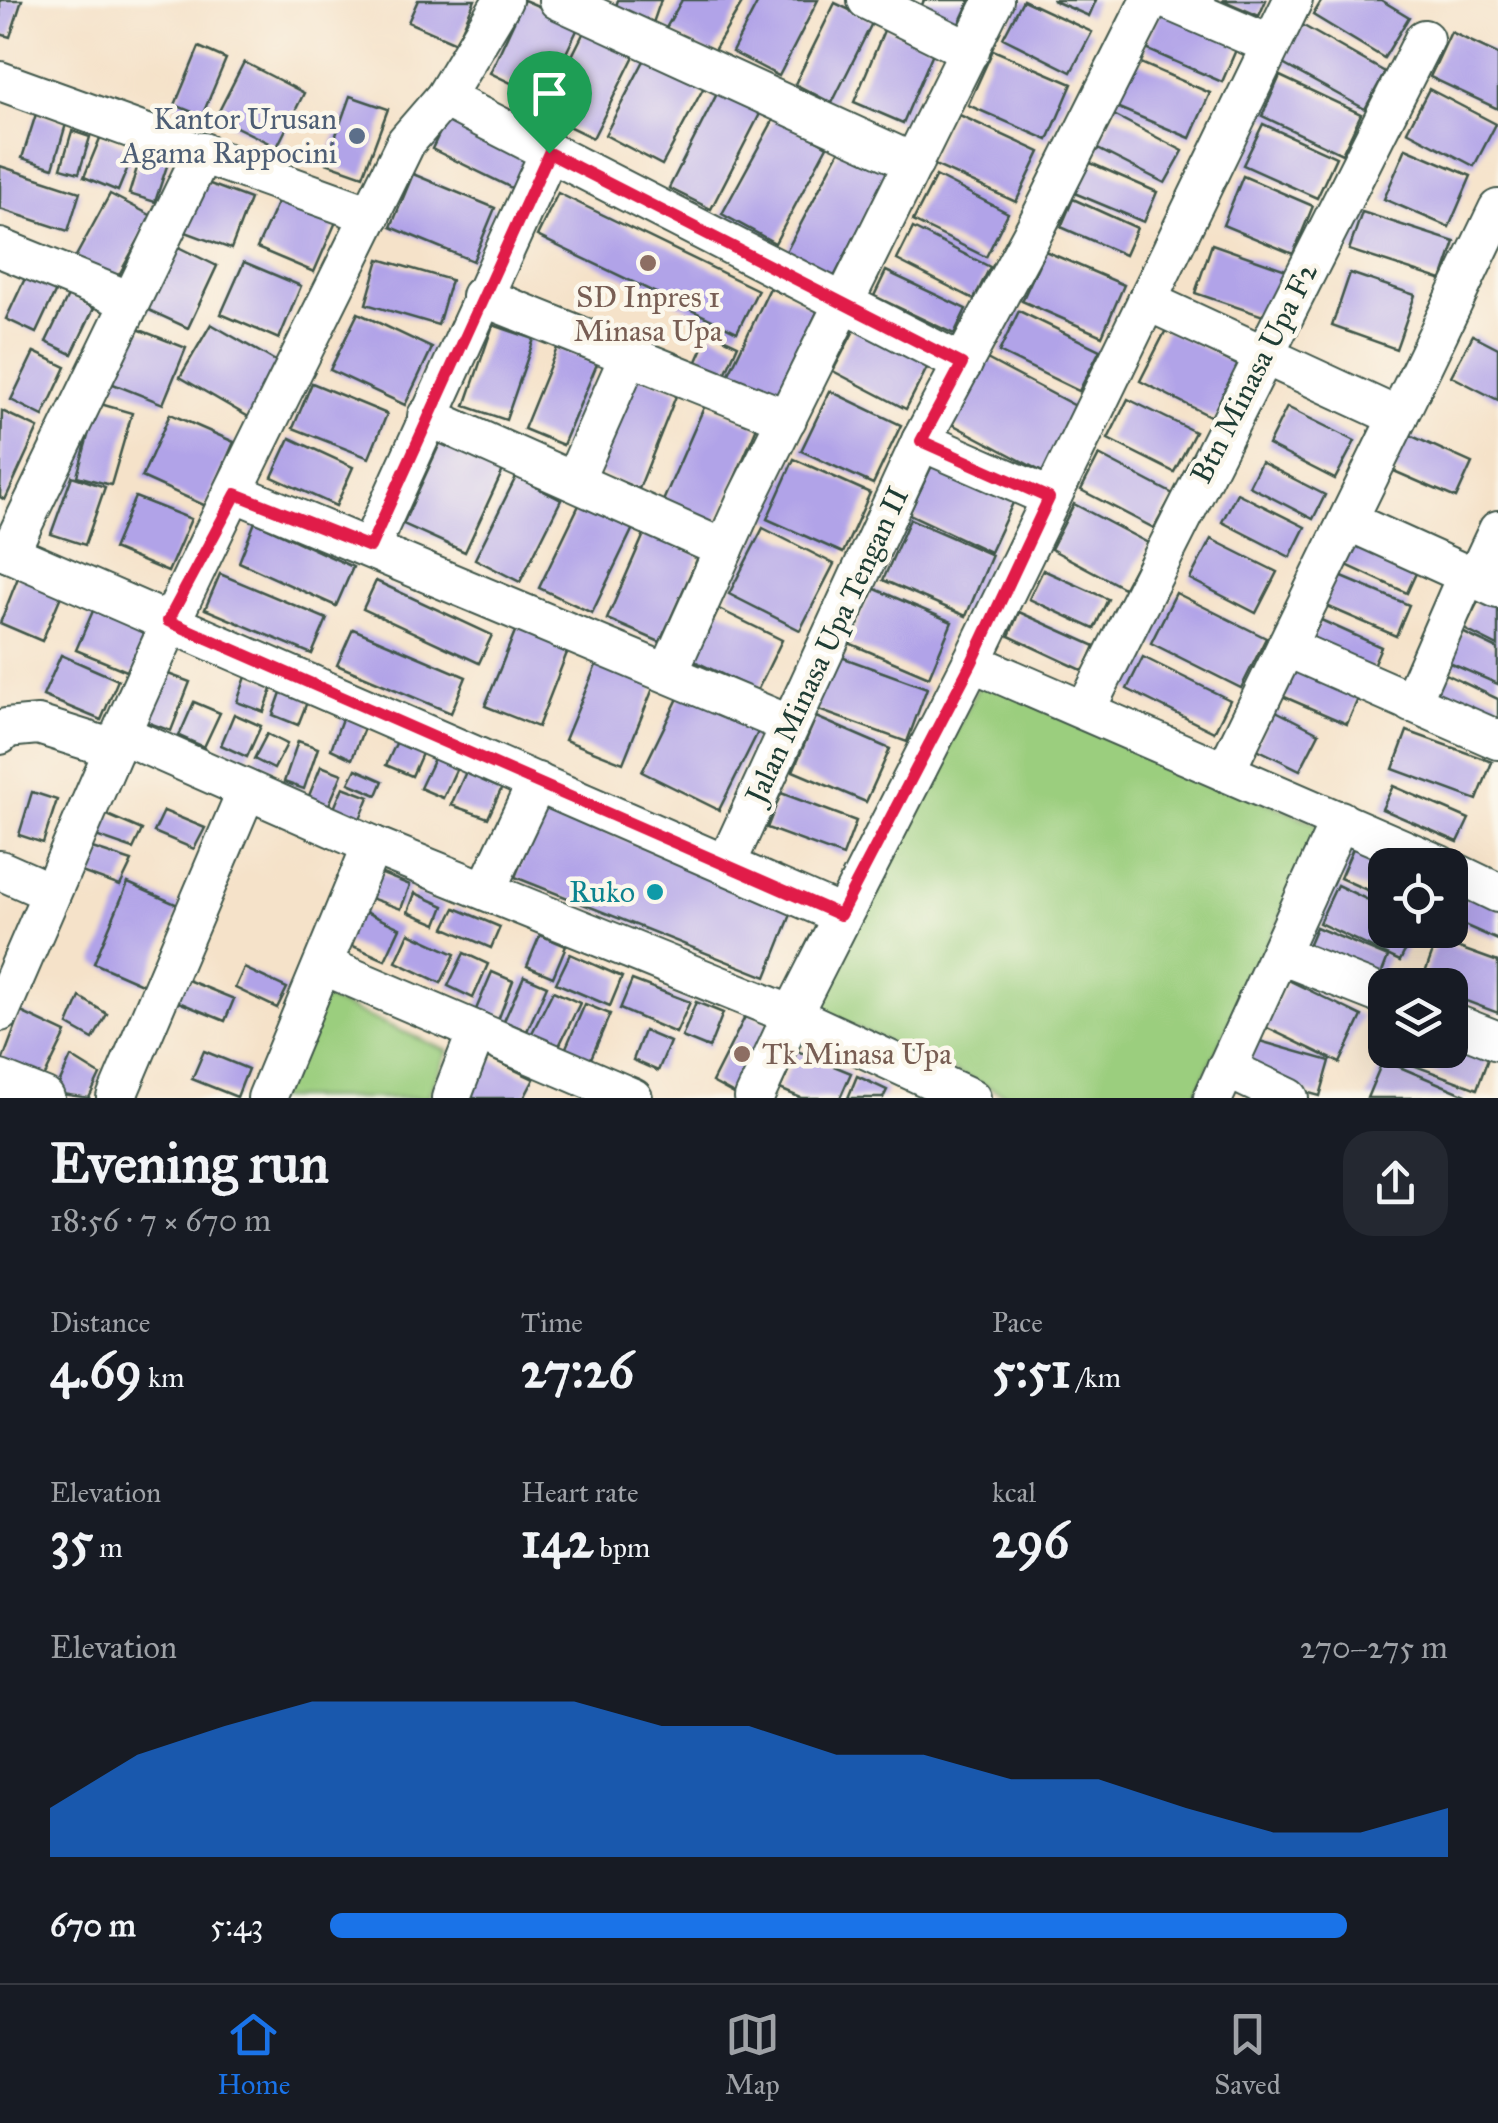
<!DOCTYPE html>
<html lang="en">
<head>
<meta charset="utf-8">
<style>
  :root { --surface:#171b24; --page:#242831; --text:#f1f3f6; --muted:#9ea1a6; --line:#363941; --accent:#1a73e8 }
  body { margin:0; font-family:"IM FELL Great Primer",serif; background:var(--page); color:var(--text); height:100vh; display:flex; flex-direction:column; font-size:38px; white-space:nowrap }
  * { box-sizing:border-box; margin:0 }
  p { font-size:32px; color:var(--muted) }
  .icon { flex:none; width:55px; height:55px; fill:none; stroke:currentColor; stroke-width:2; stroke-linecap:round; stroke-linejoin:round }
  .map { position:relative; height:1098px; overflow:hidden }
  .details { display:flex; flex-direction:column; background:var(--surface); flex:1 }
  .details>* { flex:none }
  .buttons { position:absolute; left:1368px; top:848px; display:grid; gap:20px }
  .buttons a { display:grid; place-items:center; width:100px; height:100px; border-radius:20px; background:var(--surface); box-shadow:0 10px 40px #0002; font-size:50px }
  .pin { position:absolute; display:grid; place-items:center; width:85px; height:85px; color:#fff; margin:-102px -42px; border-radius:50% 50% 50% 0; rotate:-45deg; box-shadow:0 0 10px #0007 }
  .pin .icon { rotate:45deg }
  .round { display:grid; place-items:center; flex:none; width:105px; height:105px; border-radius:30px; background:var(--page) }
  .summary { display:flex; align-items:center; justify-content:space-between; height:170px; padding:0 50px }
  h1 { font-size:55px; font-weight:700; line-height:75px }
  .metrics { display:grid; grid-template-columns:repeat(3,1fr); gap:15px; height:170px; padding:10px 50px }
  .metrics div { display:grid; align-content:center }
  .metrics b { font-size:50px; font-weight:700 }
  .metrics small { font-size:28px; font-weight:400 }
  .metrics p { font-size:28px }
  .chart { height:280px; padding:20px 50px }
  .chart p { display:flex; justify-content:space-between }
  .chart svg { width:100%; height:180px; margin-top:10px; fill:var(--accent); opacity:.7 }
  ul { padding:0 50px; list-style:none; font-size:32px }
  li { display:grid; grid-template-columns:160px 120px 1fr; align-items:center; height:75px }
  li i { height:25px; border-radius:12px; background:var(--accent) }
  .tab-bar { display:flex; justify-content:space-around; align-items:center; height:140px; border-top:2px solid var(--line); background:var(--surface); font-size:28px; color:var(--muted) }
  .tab-bar a { display:grid; justify-items:center; gap:5px }
  .tab-bar .selected { color:var(--accent) }
  .map>svg:first-child { display:block }
  .green { fill:#9bce7e; stroke:#5d8659; stroke-width:2.5 }
  .building { fill:#b1a3e8 }
  .lines { fill:none; stroke-linecap:round; stroke-linejoin:round }
  .minor-casing { stroke:#3f564a; stroke-width:42 }
  .minor { stroke:#fff; stroke-width:38 }
  .route-casing { stroke:#fff; stroke-width:20 }
  .route { stroke:#e11d48; stroke-width:12 }
  .service-dot { fill:#5c6f8a; stroke:#fbf7ec; stroke-width:4 }
  .education-dot { fill:#8d6e63; stroke:#fbf7ec; stroke-width:4 }
  .culture-dot { fill:#0f9aa8; stroke:#fbf7ec; stroke-width:4 }
  .labels { text-anchor:middle; dominant-baseline:central; stroke-width:9; stroke-linejoin:round; paint-order:stroke }
  .service-label { font-size:30px; fill:#4e5e75; stroke:#fbf7ec; text-anchor:end }
  .education-label { font-size:30px; fill:#785e54; stroke:#fbf7ec }
  .street-label { font-size:30px; fill:#1f3d34; stroke:#fbf7ec }
  .culture-label { font-size:30px; fill:#0d838f; stroke:#fbf7ec; text-anchor:end }
</style>
</head>
<body>
<div class="map">
<svg width="1498" height="1098" viewBox="0 0 1498 1098">
  <rect width="100%" height="100%" fill="#fbf7ec"/>
  <filter id="ink" filterUnits="userSpaceOnUse"><feTurbulence type="fractalNoise" baseFrequency=".01" numOctaves="2"/><feDisplacementMap in="SourceGraphic" scale="20" xChannelSelector="R" yChannelSelector="G"/><feConvolveMatrix kernelMatrix="1 2 1 2 8 2 1 2 1" color-interpolation-filters="sRGB"/></filter>
  <filter id="wash" filterUnits="userSpaceOnUse"><feTurbulence type="fractalNoise" baseFrequency=".0048" numOctaves="4" result="noise"/><feDisplacementMap in="SourceGraphic" scale="40" xChannelSelector="R" yChannelSelector="G"/><feGaussianBlur stdDeviation="2.25" result="paint"/><feColorMatrix in="noise" values="0 0 0 0 0 0 0 0 0 0 0 0 0 0 0 0 0 1.4 0 .05"/><feComposite in="paint" operator="in"/></filter>
  <g filter="url(#wash)">
    <rect width="100%" height="100%" fill="#f5e2c9"/>
    <g class="green">
      <polygon points="982,679 1324,827 1194,1098 1013,1098 814,1009"/>
      <polygon points="313,993 448,1051 428,1098 267,1098"/>
    </g>
    <g id="blocks">
      <g class="building">
        <polygon points="0,0 22,0 10,37 0,34"/>
        <polygon points="418,0 475,0 456,43 408,22"/>
        <polygon points="524,0 580,24 544,99 490,73"/>
        <polygon points="618,0 661,0 652,26 614,12"/>
        <polygon points="682,0 744,0 712,54 666,28"/>
        <polygon points="759,0 818,0 779,76 732,52"/>
        <polygon points="924,0 970,0 956,30 919,12"/>
        <polygon points="1023,0 1092,32 1071,72 1003,38"/>
        <polygon points="1052,0 1096,0 1089,16"/>
        <polygon points="1222,0 1266,0 1259,16"/>
        <polygon points="1322,0 1381,0 1409,17 1384,58 1313,15"/>
        <polygon points="835,3 873,21 832,103 795,84"/>
        <polygon points="1161,10 1239,43 1222,82 1144,48"/>
        <polygon points="1302,25 1385,72 1365,109 1281,63"/>
        <polygon points="586,28 636,52 593,138 543,114"/>
        <polygon points="885,28 935,48 903,123 854,102"/>
        <polygon points="1451,32 1498,54 1498,109 1430,77"/>
        <polygon points="199,47 226,59 202,116 175,105"/>
        <polygon points="993,50 1072,84 1048,140 968,105"/>
        <polygon points="646,57 704,87 662,165 605,135"/>
        <polygon points="1134,60 1210,93 1190,138 1114,106"/>
        <polygon points="244,62 304,93 277,147 216,117"/>
        <polygon points="1280,76 1361,114 1342,154 1262,116"/>
        <polygon points="722,84 764,106 711,209 669,188"/>
        <polygon points="1429,89 1496,124 1474,166 1407,131"/>
        <polygon points="350,96 388,109 363,176 326,163"/>
        <polygon points="953,112 1040,152 1016,202 930,163"/>
        <polygon points="449,113 540,157 522,193 432,149"/>
        <polygon points="36,114 66,124 53,168 22,158"/>
        <polygon points="1114,115 1183,151 1165,183 1096,148"/>
        <polygon points="775,117 827,146 775,243 722,214"/>
        <polygon points="1263,124 1336,157 1317,198 1243,165"/>
        <polygon points="72,131 90,137 79,173 61,168"/>
        <polygon points="101,136 135,150 118,191 84,177"/>
        <polygon points="843,144 890,168 833,279 785,254"/>
        <polygon points="144,145 171,154 155,202 129,194"/>
        <polygon points="1406,148 1471,176 1449,227 1384,199"/>
        <polygon points="1086,161 1157,192 1144,222 1072,192"/>
        <polygon points="0,166 80,192 68,231 0,209"/>
        <polygon points="413,174 495,208 473,261 391,227"/>
        <polygon points="936,176 1008,213 986,257 913,221"/>
        <polygon points="1243,176 1313,206 1293,254 1223,225"/>
        <polygon points="202,181 250,199 231,249 183,231"/>
        <polygon points="283,190 339,215 314,272 257,248"/>
        <polygon points="558,193 758,290 737,332 537,236"/>
        <polygon points="110,194 152,216 116,280 75,258"/>
        <polygon points="1073,199 1137,228 1125,255 1061,227"/>
        <polygon points="1362,212 1455,242 1442,280 1349,250"/>
        <polygon points="913,228 990,267 974,299 897,260"/>
        <polygon points="172,244 217,266 188,328 142,307"/>
        <polygon points="1212,244 1289,271 1272,319 1195,293"/>
        <polygon points="1045,251 1124,285 1102,336 1022,301"/>
        <polygon points="379,259 451,280 438,325 366,304"/>
        <polygon points="244,262 301,286 279,339 221,314"/>
        <polygon points="29,270 59,284 36,333 6,319"/>
        <polygon points="886,271 966,309 954,334 874,296"/>
        <polygon points="1350,273 1415,295 1396,349 1332,326"/>
        <polygon points="770,288 818,310 775,401 727,378"/>
        <polygon points="68,296 94,308 72,354 46,342"/>
        <polygon points="1019,311 1100,350 1079,391 999,352"/>
        <polygon points="358,313 432,348 405,405 330,370"/>
        <polygon points="859,321 932,358 906,409 833,371"/>
        <polygon points="211,324 284,366 254,420 180,377"/>
        <polygon points="493,325 534,339 506,420 465,406"/>
        <polygon points="130,326 186,348 163,404 108,382"/>
        <polygon points="1166,330 1243,368 1216,419 1140,381"/>
        <polygon points="710,332 738,345 722,381 694,368"/>
        <polygon points="1473,335 1498,348 1498,400 1451,376"/>
        <polygon points="557,348 597,364 563,445 524,429"/>
        <polygon points="34,352 66,367 43,416 11,400"/>
        <polygon points="985,358 1085,411 1050,476 950,423"/>
        <polygon points="625,370 678,391 639,489 586,468"/>
        <polygon points="312,383 387,414 369,458 293,428"/>
        <polygon points="830,391 901,425 873,484 801,451"/>
        <polygon points="1128,399 1195,432 1174,472 1108,439"/>
        <polygon points="97,403 132,413 111,485 77,476"/>
        <polygon points="705,405 757,427 715,524 663,501"/>
        <polygon points="1287,407 1355,441 1335,479 1268,445"/>
        <polygon points="2,411 38,428 5,500 0,497"/>
        <polygon points="170,414 234,442 206,506 142,477"/>
        <polygon points="1403,432 1472,463 1456,498 1387,468"/>
        <polygon points="290,438 353,467 336,506 272,477"/>
        <polygon points="442,439 504,468 465,552 403,524"/>
        <polygon points="938,453 1019,490 990,552 909,514"/>
        <polygon points="1099,455 1173,494 1154,528 1081,490"/>
        <polygon points="794,459 870,493 843,553 767,519"/>
        <polygon points="1261,462 1325,495 1313,519 1249,486"/>
        <polygon points="72,476 105,487 85,545 51,534"/>
        <polygon points="516,477 561,500 520,582 475,559"/>
        <polygon points="1237,493 1305,527 1290,557 1222,522"/>
        <polygon points="135,497 191,519 168,572 113,549"/>
        <polygon points="581,501 634,526 592,613 539,588"/>
        <polygon points="1074,504 1148,543 1124,588 1051,549"/>
        <polygon points="910,519 992,555 966,616 883,580"/>
        <polygon points="255,522 353,567 336,606 239,562"/>
        <polygon points="763,528 834,564 800,630 729,594"/>
        <polygon points="645,532 699,555 660,642 607,619"/>
        <polygon points="1357,532 1421,562 1407,593 1342,563"/>
        <polygon points="1211,539 1277,572 1256,613 1190,579"/>
        <polygon points="23,565 66,584 42,641 0,623"/>
        <polygon points="1043,570 1108,599 1094,629 1029,599"/>
        <polygon points="220,574 327,619 312,654 205,609"/>
        <polygon points="1335,574 1409,605 1396,636 1322,604"/>
        <polygon points="376,581 492,635 479,663 363,609"/>
        <polygon points="873,588 952,622 929,677 849,643"/>
        <polygon points="1484,590 1498,597 1498,646 1464,629"/>
        <polygon points="1176,593 1266,638 1241,688 1151,643"/>
        <polygon points="99,597 156,620 134,674 76,650"/>
        <polygon points="719,609 782,640 757,691 694,661"/>
        <polygon points="1019,612 1095,646 1084,671 1009,636"/>
        <polygon points="1321,620 1381,647 1366,681 1305,653"/>
        <polygon points="518,624 570,645 538,727 485,706"/>
        <polygon points="353,629 466,677 451,713 337,665"/>
        <polygon points="1462,632 1498,649 1498,684 1447,662"/>
        <polygon points="833,654 927,688 907,742 813,708"/>
        <polygon points="61,655 118,680 101,720 43,696"/>
        <polygon points="1143,657 1230,700 1214,732 1127,689"/>
        <polygon points="599,658 656,681 623,763 565,740"/>
        <polygon points="1294,663 1361,692 1347,724 1280,695"/>
        <polygon points="1431,667 1498,699 1498,738 1416,699"/>
        <polygon points="160,671 190,682 171,731 141,720"/>
        <polygon points="247,674 274,684 264,712 237,702"/>
        <polygon points="686,682 764,720 719,810 642,772"/>
        <polygon points="283,687 309,697 298,725 273,715"/>
        <polygon points="194,702 220,713 204,747 179,736"/>
        <polygon points="1274,710 1319,733 1300,770 1255,748"/>
        <polygon points="344,713 366,723 352,759 331,749"/>
        <polygon points="234,714 261,726 247,757 221,745"/>
        <polygon points="816,717 890,749 866,802 793,771"/>
        <polygon points="1407,731 1492,762 1477,800 1393,769"/>
        <polygon points="267,734 287,744 274,769 254,759"/>
        <polygon points="398,739 424,749 412,776 386,765"/>
        <polygon points="298,741 318,748 304,789 284,782"/>
        <polygon points="439,748 461,759 443,798 420,788"/>
        <polygon points="469,765 505,781 488,818 451,805"/>
        <polygon points="321,766 342,774 326,812 306,803"/>
        <polygon points="356,769 383,781 377,795 349,783"/>
        <polygon points="1393,786 1469,819 1458,842 1382,809"/>
        <polygon points="343,787 369,797 358,824 332,813"/>
        <polygon points="32,792 57,800 43,843 19,835"/>
        <polygon points="781,793 856,821 843,856 767,828"/>
        <polygon points="544,807 794,907 766,977 515,877"/>
        <polygon points="98,811 142,830 133,849 90,834"/>
        <polygon points="164,811 205,828 194,849 154,832"/>
        <polygon points="1358,837 1422,865 1385,865 1385,898 1340,878"/>
        <polygon points="83,845 132,861 120,886 73,869"/>
        <polygon points="372,870 410,885 401,909 362,895"/>
        <polygon points="128,883 180,906 144,985 94,963"/>
        <polygon points="1337,885 1385,908 1385,930 1415,930 1400,961 1319,923"/>
        <polygon points="1469,890 1498,902 1498,940 1455,921"/>
        <polygon points="415,893 444,906 437,924 408,912"/>
        <polygon points="455,908 500,927 491,948 445,928"/>
        <polygon points="359,909 400,928 385,960 344,942"/>
        <polygon points="1316,927 1388,957 1377,985 1304,955"/>
        <polygon points="409,933 455,954 441,983 396,962"/>
        <polygon points="540,935 566,946 553,977 527,966"/>
        <polygon points="1437,940 1498,962 1498,1013 1450,995 1450,985 1421,984"/>
        <polygon points="464,953 488,964 473,998 448,986"/>
        <polygon points="570,954 622,977 610,1006 556,983"/>
        <polygon points="244,968 287,988 277,1008 235,988"/>
        <polygon points="492,972 513,981 497,1023 475,1012"/>
        <polygon points="524,976 547,986 527,1031 504,1021"/>
        <polygon points="185,979 234,999 225,1021 176,1001"/>
        <polygon points="632,980 690,1002 676,1033 620,1009"/>
        <polygon points="1288,980 1362,1016 1340,1063 1265,1027"/>
        <polygon points="553,991 580,1003 557,1050 530,1037"/>
        <polygon points="80,997 107,1014 93,1039 68,1025"/>
        <polygon points="696,1002 723,1013 709,1048 682,1037"/>
        <polygon points="585,1004 610,1014 589,1063 564,1052"/>
        <polygon points="21,1012 66,1033 41,1084 0,1067"/>
        <polygon points="747,1013 772,1026 736,1095 712,1082"/>
        <polygon points="644,1031 670,1042 658,1071 633,1060"/>
        <polygon points="1450,1035 1491,1050 1477,1089 1394,1058 1397,1050 1450,1050"/>
        <polygon points="1256,1040 1330,1061 1320,1096 1246,1076"/>
        <polygon points="204,1051 248,1069 237,1097 192,1079"/>
        <polygon points="797,1051 851,1073 840,1098 801,1098 780,1089"/>
        <polygon points="483,1055 534,1079 524,1098 462,1098"/>
        <polygon points="71,1057 100,1075 89,1098 55,1093"/>
        <polygon points="1383,1060 1466,1095 1465,1098 1367,1098"/>
        <polygon points="857,1076 887,1090 883,1098 848,1098"/>
      </g>
    </g>
  </g>
  <g filter="url(#ink)">
    <use href="#blocks" fill-opacity="0" stroke="#3f564a" stroke-width="2.5"/>
    <g class="lines">
      <g class="minor-casing">
        <g id="minor">
          <polyline points="558,0 914,163"/>
          <polyline points="867,0 970,51"/>
          <polyline points="1167,0 1269,44"/>
          <polyline points="0,81 371,215"/>
          <polyline points="444,98 963,364"/>
          <polyline points="0,248 128,300"/>
          <polyline points="481,296 787,419"/>
          <polyline points="1147,301 1398,417 1498,209"/>
          <polyline points="427,416 724,549"/>
          <polyline points="921,441 1049,497"/>
          <polyline points="574,481 629,356"/>
          <polyline points="236,493 788,724"/>
          <polyline points="1348,521 1498,589"/>
          <polyline points="370,547 549,153"/>
          <polyline points="0,549 841,915"/>
          <polyline points="9,553 203,152"/>
          <polyline points="1475,579 1498,530"/>
          <polyline points="1286,647 1498,740"/>
          <polyline points="972,662 1440,865"/>
          <polyline points="669,671 746,500 994,0"/>
          <polyline points="1411,703 1466,577"/>
          <polyline points="1086,709 1424,39"/>
          <polyline points="121,734 372,845 267,1098"/>
          <polyline points="0,735 6,728 38,725 114,749 0,1012"/>
          <path d="M114,749C203,543 308,344 406,142L444,98L503,0"/>
          <polyline points="1225,772 1398,417"/>
          <polyline points="372,845 792,1015 754,1098"/>
          <polyline points="726,865 921,441 1036,227 1150,0"/>
          <polyline points="0,870 50,892"/>
          <polyline points="1450,870 1498,893"/>
          <polyline points="486,890 537,782"/>
          <polyline points="1281,955 1385,996"/>
          <polyline points="325,966 633,1098"/>
          <polyline points="1450,1022 1498,1041"/>
          <polyline points="1226,1068 1289,1098"/>
          <polyline points="0,1080 45,1098"/>
          <polyline points="116,1098 247,790"/>
          <polyline points="451,1098 477,1031"/>
          <polyline points="971,1098 792,1015 972,662 1293,0"/>
          <polyline points="1213,1098 1340,820"/>
        </g>
      </g>
      <use href="#minor" class="minor"/>
    </g>
  </g>
  <g class="lines" filter="url(#ink)">
    <g class="route-casing">
      <polygon id="route" points="549,153 962,364 921,441 1049,498 972,662 840,915 168,621 236,494 370,547"/>
    </g>
    <use href="#route" class="route"/>
  </g>
  <circle class="service-dot" cx="357" cy="136" r="10"/>
  <g class="education-dot">
    <circle cx="648" cy="263" r="10"/>
    <circle cx="742" cy="1054" r="10"/>
  </g>
  <circle class="culture-dot" cx="655" cy="892" r="10"/>
  <g class="labels">
    <g class="service-label">
      <text x="337" y="119">Kantor Urusan<tspan x="337" dy="34">Agama Rappocini</tspan></text>
    </g>
    <g class="education-label">
      <text x="648" y="297">SD Inpres 1<tspan x="648" dy="34">Minasa Upa</tspan></text>
      <text x="762" y="1054" text-anchor="start">Tk Minasa Upa</text>
    </g>
    <g class="street-label">
      <text transform="translate(1254 373) rotate(-63)">Btn Minasa Upa F2</text>
      <text transform="translate(827 645) rotate(-65)">Jalan Minasa Upa Tengan II</text>
    </g>
    <g class="culture-label">
      <text x="635" y="892">Ruko</text>
    </g>
  </g>
</svg>
<div class="buttons">
<a><svg class="icon" aria-label="locate" viewBox="0 0 24 24"><circle cx="12" cy="12" r="6"/><path d="M12 2v4M12 18v4M2 12h4M18 12h4"/></svg></a>
<a><svg class="icon" aria-label="layers" viewBox="0 0 24 24"><path d="M12 4l9 5-9 5-9-5zM3 14l9 5 9-5"/></svg></a>
</div>
<div class="pin" style="left:549px;top:153px;background:#1e9e55"><svg class="icon" aria-label="arrive" viewBox="0 0 24 24"><path d="M6 21V4h12l-3 4 3 4H6"/></svg></div>
</div>
<section class="details">
<div class="summary"><div><h1>Evening run</h1><p>18:56 · 7 × 670 m</p></div><a class="round"><svg class="icon" aria-label="share" viewBox="0 0 24 24"><path d="M12 15V3M7 8l5-5 5 5M5 13v7h14v-7"/></svg></a></div>
<div class="metrics">
<div><p>Distance</p><b>4.69<small> km</small></b></div>
<div><p>Time</p><b>27:26</b></div>
<div><p>Pace</p><b>5:51<small> /km</small></b></div>
</div>
<div class="metrics">
<div><p>Elevation</p><b>35<small> m</small></b></div>
<div><p>Heart rate</p><b>142<small> bpm</small></b></div>
<div><p>kcal</p><b>296</b></div>
</div>
<div class="chart"><p><span>Elevation</span>270–275 m</p>
<svg viewBox="0 0 160 44" preserveAspectRatio="none"><path d="M0 44V32L10 19L20 12L30 6L40 6L50 6L60 6L70 12L80 12L90 19L100 19L110 25L120 25L130 32L140 38L150 38L160 32V44z"/></svg>
</div>
<ul>
<li><b>670 m</b>5:43<i style="width:91%"></i></li>
</ul>
</section>
<nav class="tab-bar">
<a class="selected"><svg class="icon" aria-label="home" viewBox="0 0 24 24"><path d="M3 11l9-7 9 7M6 9v11h12V9"/></svg>Home</a>
<a><svg class="icon" aria-label="map" viewBox="0 0 24 24"><path d="M3 6l6-2 6 2 6-2v14l-6 2-6-2-6 2zM9 4v14M15 6v14"/></svg>Map</a>
<a><svg class="icon" aria-label="saved" viewBox="0 0 24 24"><path d="M7 4h10v16l-5-4-5 4z"/></svg>Saved</a>
</nav>
</body>
</html>
